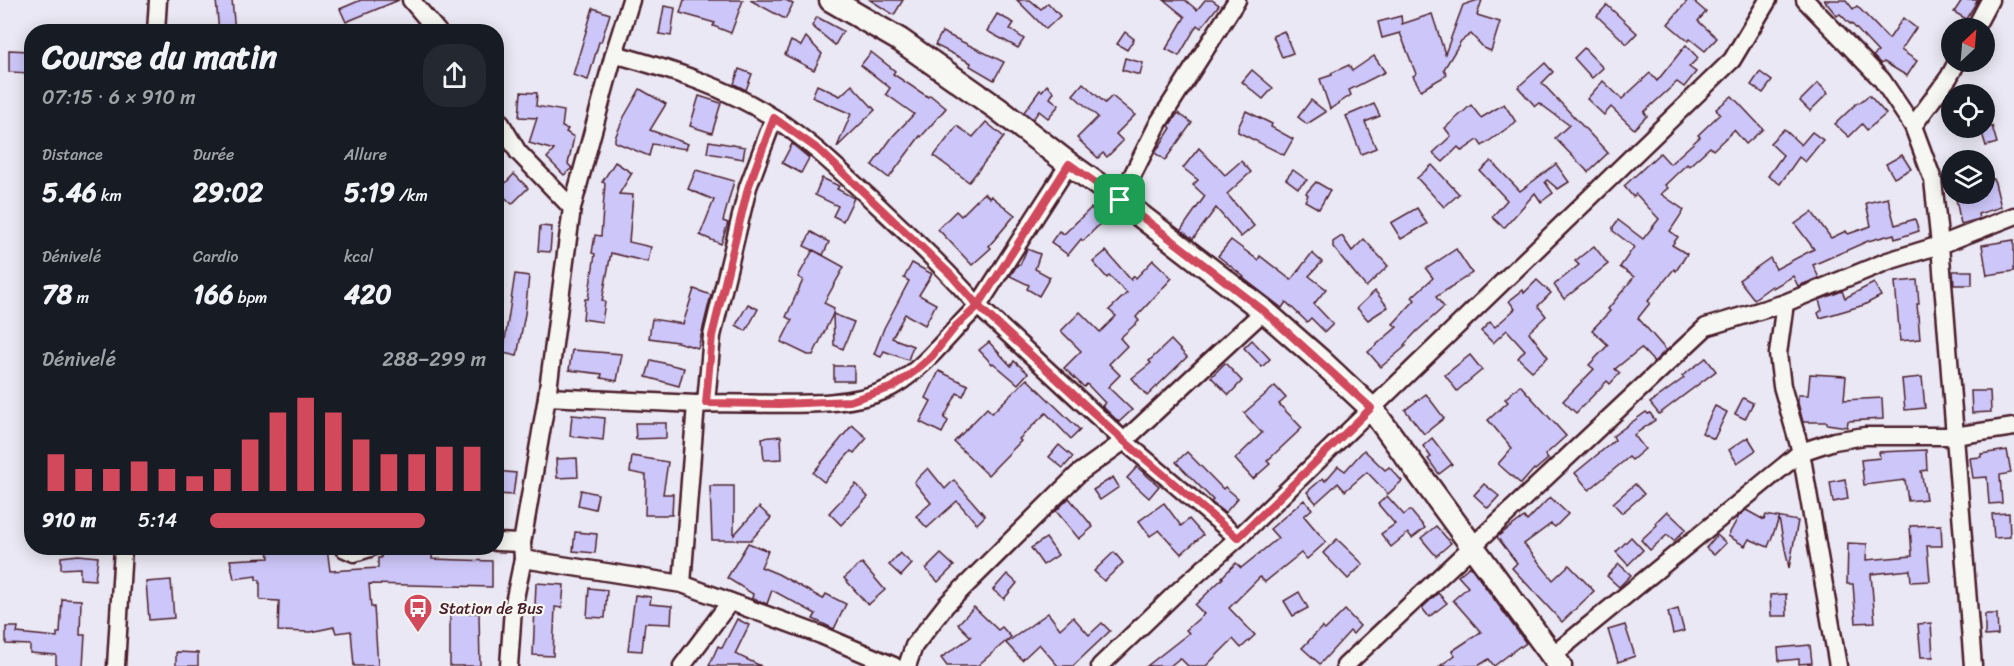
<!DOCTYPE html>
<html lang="fr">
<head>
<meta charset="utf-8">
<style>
  :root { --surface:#171b24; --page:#242831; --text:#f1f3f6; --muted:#9ea1a6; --accent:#d1495b }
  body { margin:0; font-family:Sriracha,sans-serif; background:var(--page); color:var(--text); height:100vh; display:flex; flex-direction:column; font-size:22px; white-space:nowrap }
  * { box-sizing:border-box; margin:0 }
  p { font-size:20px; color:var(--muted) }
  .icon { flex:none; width:33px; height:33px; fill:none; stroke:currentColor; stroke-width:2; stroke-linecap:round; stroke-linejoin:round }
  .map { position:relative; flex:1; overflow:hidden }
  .details { position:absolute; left:24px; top:24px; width:480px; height:531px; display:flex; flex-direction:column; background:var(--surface); border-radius:24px; box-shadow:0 3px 15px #0003 }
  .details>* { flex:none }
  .needle { width:39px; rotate:26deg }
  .buttons { position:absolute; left:1941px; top:18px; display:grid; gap:12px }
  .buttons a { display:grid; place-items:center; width:54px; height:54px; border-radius:50%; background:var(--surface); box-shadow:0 3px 15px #0003; font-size:30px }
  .pin { position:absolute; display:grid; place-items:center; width:51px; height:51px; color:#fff; margin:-26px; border-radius:12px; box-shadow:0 3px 9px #0006 }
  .round { display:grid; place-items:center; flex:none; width:63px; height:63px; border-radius:24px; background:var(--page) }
  .headline { display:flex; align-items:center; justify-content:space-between; height:102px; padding:0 18px }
  h1 { font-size:33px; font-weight:700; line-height:45px }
  .metrics { display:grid; grid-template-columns:repeat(3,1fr); gap:9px; height:102px; padding:6px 18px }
  .metrics div { display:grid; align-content:center }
  .metrics b { font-size:26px; font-weight:700 }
  .metrics small { font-size:16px; font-weight:400 }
  .metrics p { font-size:16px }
  .chart { height:168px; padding:12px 18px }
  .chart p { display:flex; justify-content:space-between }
  .chart svg { width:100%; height:108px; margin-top:6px; stroke:var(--accent); stroke-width:6 }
  ul { padding:0 18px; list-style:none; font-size:20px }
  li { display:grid; grid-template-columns:96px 72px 1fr; align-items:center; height:45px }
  li i { height:15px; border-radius:8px; background:var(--accent) }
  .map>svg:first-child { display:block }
  .building { fill:#cdc7f9; stroke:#4a1f2b; stroke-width:1.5 }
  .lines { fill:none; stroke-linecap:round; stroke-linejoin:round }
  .minor-casing { stroke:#4a1f2b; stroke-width:21 }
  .secondary-casing { stroke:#4a1f2b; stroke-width:27 }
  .minor { stroke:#f6f6f2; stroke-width:16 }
  .secondary { stroke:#f6f6f2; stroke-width:22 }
  .route-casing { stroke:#fff; stroke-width:12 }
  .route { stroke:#d1495b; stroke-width:8 }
  .labels { text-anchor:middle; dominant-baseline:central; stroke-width:4.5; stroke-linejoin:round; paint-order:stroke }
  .poi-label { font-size:16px; fill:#4a1f2b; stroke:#f6f6f2; text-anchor:start }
</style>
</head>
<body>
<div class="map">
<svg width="2014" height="666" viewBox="0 0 2014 666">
  <rect width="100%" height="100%" fill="#eae8f4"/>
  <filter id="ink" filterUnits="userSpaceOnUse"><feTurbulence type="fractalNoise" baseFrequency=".0167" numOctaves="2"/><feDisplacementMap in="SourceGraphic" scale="12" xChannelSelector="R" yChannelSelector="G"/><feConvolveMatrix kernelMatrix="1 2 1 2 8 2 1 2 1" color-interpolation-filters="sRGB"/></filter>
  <g filter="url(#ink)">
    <g class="building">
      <polygon points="216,0 232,0 235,32 219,32"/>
      <polygon points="361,0 399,0 346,22 340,9"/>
      <polygon points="684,0 743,0 731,33 713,26 715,23 680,13"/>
      <polygon points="750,0 786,0 793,4 785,19"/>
      <polygon points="870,0 903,0 894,15"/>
      <polygon points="1017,0 1030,0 1041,9 1048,3 1060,16 1046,29"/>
      <polygon points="1164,0 1185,0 1197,10 1205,0 1212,0 1219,5 1201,28 1197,25 1179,56 1166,49 1185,17"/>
      <polygon points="1478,0 1482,0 1477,15 1500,22 1491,51 1484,48 1471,34 1461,41 1444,69 1447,75 1421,90 1413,76 1416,74 1400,33 1382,38 1378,22 1401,16 1402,24 1432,14 1445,54 1463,5"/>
      <polygon points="1688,0 1692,0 1706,12 1698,21 1717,38 1705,51 1690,39 1688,41 1668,24"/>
      <polygon points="1824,0 1846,0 1853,9 1857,6 1889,39 1903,18 1916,28 1901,50 1917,61 1907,76 1884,62 1881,64 1873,56 1878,52 1851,23 1850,24 1840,14 1837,16"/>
      <polygon points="1962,0 1978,0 1966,19 1954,12"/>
      <polygon points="1607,5 1637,33 1627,44 1597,16"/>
      <polygon points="664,6 675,8 671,36 659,34"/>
      <polygon points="593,8 610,14 601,42 599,42 588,80 573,75"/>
      <polygon points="997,14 1014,23 1010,29 1024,39 1018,48 987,31"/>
      <polygon points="817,17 843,31 835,45 812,26"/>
      <polygon points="1284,31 1293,53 1282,57 1273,36"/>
      <polygon points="942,32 1004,62 994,80 970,66 971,63 935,45"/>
      <polygon points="1125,32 1134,39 1127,50 1117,44"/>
      <polygon points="806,37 822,54 814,70 785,55 791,41 801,46"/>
      <polygon points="1686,45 1698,58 1689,67 1696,72 1684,87 1677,82 1644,112 1647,116 1634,129 1611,107 1604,115 1587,99 1603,81 1622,99 1650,73 1657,81"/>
      <polygon points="1584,48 1603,68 1592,78 1574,58"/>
      <polygon points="9,50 29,51 28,73 9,72"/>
      <polygon points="871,52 895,71 893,74 928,97 930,95 946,108 921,137 920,136 889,178 872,165 893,136 914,114 886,94 890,88 861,65"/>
      <polygon points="1374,56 1385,72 1349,90 1351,95 1330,109 1320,79 1332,75 1331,73 1349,65 1352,71"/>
      <polygon points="1125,58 1143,63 1140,75 1122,70"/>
      <polygon points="1545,63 1553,72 1542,83 1608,153 1588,172 1555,138 1569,125 1539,103 1535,106 1518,87"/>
      <polygon points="739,69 752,74 746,90 734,84"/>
      <polygon points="1252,70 1273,88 1263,99 1242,82"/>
      <polygon points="1760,72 1772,81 1763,93 1751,85"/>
      <polygon points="1083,83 1105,103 1112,96 1135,115 1116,134 1123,141 1107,157 1103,153 1098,158 1077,138 1098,117 1073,95"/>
      <polygon points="1818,83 1828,93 1810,111 1800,101"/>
      <polygon points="817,85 840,96 852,85 875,110 837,147 851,114 812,97"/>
      <polygon points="1047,85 1054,92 1050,98 1059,105 1048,118 1039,111 1033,119 1024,112 1040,90 1042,91"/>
      <polygon points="640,89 666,104 650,130 688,144 686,149 652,144 649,156 615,142 615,138 624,117"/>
      <polygon points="521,92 537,93 536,106 564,111 562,127 568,129 566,132 574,137 568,164 572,168 564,175 547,158 554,150 529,143 537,118 519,117"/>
      <polygon points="1869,95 1886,114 1867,130 1862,124 1849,137 1835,124 1858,102 1859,103"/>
      <polygon points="699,96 721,103 712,133 690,126"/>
      <polygon points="1732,96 1763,129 1746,144 1734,130 1713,150 1710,147 1689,166 1687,164 1665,185 1668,188 1661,194 1684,210 1670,231 1678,237 1672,245 1687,254 1676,271 1674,269 1648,301 1650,303 1638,318 1666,350 1654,362 1641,348 1615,369 1620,373 1610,384 1607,381 1576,413 1563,401 1594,369 1589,365 1608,345 1592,330 1610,311 1608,309 1634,277 1620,267 1634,247 1613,231 1613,227 1618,220 1643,239 1659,219 1636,194 1633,197 1624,186 1660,153 1670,164 1700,137 1698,135 1720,114 1716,109"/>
      <polygon points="1311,100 1326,112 1307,124 1298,117"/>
      <polygon points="1374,104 1380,116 1365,122 1376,148 1361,154 1346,116"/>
      <polygon points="1504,104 1516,122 1482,146 1478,140 1462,151 1458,147 1443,162 1433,153 1451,136 1445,128 1471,105 1481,118"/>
      <polygon points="1246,111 1272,124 1271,127 1293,139 1284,155 1238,132 1238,128"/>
      <polygon points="1178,113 1192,123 1165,160 1155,153 1171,128 1169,126"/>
      <polygon points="986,122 1004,137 969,182 934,156 957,126 973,137"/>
      <polygon points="1992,126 1997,143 1986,146 1981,130"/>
      <polygon points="1784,129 1801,145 1812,132 1823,140 1805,162 1799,157 1780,184 1768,176 1783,155 1770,143"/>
      <polygon points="709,141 745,147 743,159 707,153"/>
      <polygon points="792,144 809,158 801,173 782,163"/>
      <polygon points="1199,148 1225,175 1241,161 1251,172 1227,194 1254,226 1241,237 1216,208 1193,239 1181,230 1205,196 1193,185 1198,180 1183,168"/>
      <polygon points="1902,155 1911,169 1894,178 1886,164"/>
      <polygon points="1491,161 1520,191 1556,164 1569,182 1558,189 1547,180 1545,182 1553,193 1541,202 1535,193 1504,228 1492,217 1507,200 1480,171"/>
      <polygon points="615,162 632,173 619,194 633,195 629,242 651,247 648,262 611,253 602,301 605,302 602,322 583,319 585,299 588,299 595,254 592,253 595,235 601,236 605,183 602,182"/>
      <polygon points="1432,165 1459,194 1444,207 1417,178"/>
      <polygon points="696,170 734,181 723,221 728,223 721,244 700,235 714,200 688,189"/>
      <polygon points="1293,170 1307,180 1298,188 1286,179"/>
      <polygon points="514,174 528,188 512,204 498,191"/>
      <polygon points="822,178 839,186 837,189 854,198 843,221 833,216 838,206 815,195"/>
      <polygon points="1994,179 2001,207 1978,214 1979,219 1961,224 1955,194 1984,194 1984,181"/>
      <polygon points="1316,182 1330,190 1319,209 1305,201 1308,195 1306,193"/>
      <polygon points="984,193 990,198 991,196 1015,215 989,246 991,248 972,265 938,229 956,211 961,216"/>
      <polygon points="1888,198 1895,225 1915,219 1919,231 1895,239 1894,234 1868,241 1813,265 1819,278 1798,286 1793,276 1773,288 1772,286 1754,299 1739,280 1770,258 1776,269 1814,249 1795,224 1812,212 1831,238 1846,231 1848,234 1871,226 1866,203"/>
      <polygon points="1091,208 1103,221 1083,241 1081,239 1068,255 1051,242 1059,231 1064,234"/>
      <polygon points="1417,208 1427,224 1401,239 1391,223"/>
      <polygon points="540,226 552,227 550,252 538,251"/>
      <polygon points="811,232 829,242 823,255 804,246"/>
      <polygon points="1342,236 1352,251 1364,239 1388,266 1366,287 1333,247 1333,242"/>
      <polygon points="1231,240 1258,260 1260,256 1291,280 1312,253 1322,262 1309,276 1326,289 1314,304 1333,324 1325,332 1311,318 1307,322 1286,302 1282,308 1243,278 1244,277 1218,256"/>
      <polygon points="2014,240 2014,271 1987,275 1982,245"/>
      <polygon points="1594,246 1608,264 1564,299 1554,285 1579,265 1575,261"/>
      <polygon points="1027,249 1040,254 1035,269 1050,277 1039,296 1027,289 1029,285 1010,276 1018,264 1020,265"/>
      <polygon points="1456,249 1472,273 1436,297 1444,307 1416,332 1404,345 1406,346 1381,367 1368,352 1397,327 1393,324 1415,300 1412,297 1433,278 1426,269"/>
      <polygon points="813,250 844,267 824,303 834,308 833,314 813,355 808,355 781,342 792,320 786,317 803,280 798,277"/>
      <polygon points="1106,251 1131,280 1134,276 1136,278 1153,260 1172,278 1136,317 1139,321 1120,338 1127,346 1109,364 1120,375 1108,387 1132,410 1119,422 1102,406 1105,403 1087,384 1084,387 1064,368 1081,351 1061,331 1080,312 1100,332 1116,316 1109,310 1127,293 1109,276 1107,278 1093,262"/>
      <polygon points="912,263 932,274 919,295 936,304 925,325 905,314 892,338 913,346 908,360 884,351 881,357 874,354 884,328 909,281 904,278"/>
      <polygon points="1953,271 1972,271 1972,285 1954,285"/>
      <polygon points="515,274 529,276 525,314 517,356 503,353"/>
      <polygon points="1537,280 1551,293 1538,306 1546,316 1529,332 1548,357 1532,371 1518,358 1525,350 1507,330 1493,343 1481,331 1490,322 1495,327 1515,309 1509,301 1523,290 1524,293"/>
      <polygon points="1917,280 1919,304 1917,304 1920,339 1900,341 1895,282"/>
      <polygon points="1874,283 1881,296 1864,305 1820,318 1818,313 1822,310 1819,300 1842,291 1845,298"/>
      <polygon points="694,289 711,295 698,348 677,342 649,338 652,319 683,324"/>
      <polygon points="1375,291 1388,307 1368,320 1357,308"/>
      <polygon points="748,304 758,309 746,331 736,325"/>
      <polygon points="833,314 854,322 843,349 834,345"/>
      <polygon points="1171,340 1187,357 1147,396 1132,378 1151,363 1149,361"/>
      <polygon points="1252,340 1270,359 1262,367 1244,348"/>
      <polygon points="989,342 1011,366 1014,361 1028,373 1018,384 993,363 992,364 979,350"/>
      <polygon points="572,350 622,354 617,381 601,378 602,374 569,370"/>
      <polygon points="1470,355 1482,370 1457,391 1445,375"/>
      <polygon points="1706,358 1716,371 1659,414 1650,403 1684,378 1682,376"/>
      <polygon points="651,360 684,368 679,386 646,377"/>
      <polygon points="1225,363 1242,381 1229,395 1211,377"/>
      <rect x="834" y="366" width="20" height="15"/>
      <polygon points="939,371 968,385 963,396 957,393 944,418 948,421 942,433 920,422 931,401 926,398"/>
      <polygon points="1810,374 1846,376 1844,400 1882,398 1883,419 1848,421 1847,427 1827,424 1827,422 1803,422 1798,403 1798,395 1808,395"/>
      <polygon points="1922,377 1925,408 1905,410 1902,379"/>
      <polygon points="1027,379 1080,430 1071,439 1046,413 1019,439 1021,441 988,475 954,442 987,408 992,413"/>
      <polygon points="1520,385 1566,436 1545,455 1548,459 1535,470 1534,469 1521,484 1498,464 1512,448 1488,420 1508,402 1505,399"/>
      <polygon points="1275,386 1286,398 1279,404 1302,428 1267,461 1270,464 1253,479 1235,459 1262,433 1244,413"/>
      <polygon points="1971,391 1990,391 1991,412 1972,413"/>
      <polygon points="1426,394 1444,418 1424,434 1405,410"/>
      <polygon points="1743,398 1753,403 1745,419 1735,414"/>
      <polygon points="1715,406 1727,412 1714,439 1702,433"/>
      <polygon points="1646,412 1648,414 1650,413 1655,420 1634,435 1645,449 1632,460 1629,457 1589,490 1575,473 1615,440 1613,436"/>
      <polygon points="572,415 605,418 603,440 570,436"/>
      <polygon points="635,423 666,423 666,438 636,439"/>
      <polygon points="852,425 867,438 854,453 851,451 824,482 813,473"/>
      <polygon points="781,436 782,459 764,460 762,438"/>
      <polygon points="1748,437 1756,450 1737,463 1729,450"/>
      <polygon points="1432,438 1452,464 1439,474 1428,459 1431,457 1423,446"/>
      <polygon points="1059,445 1073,457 1063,468 1049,457"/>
      <polygon points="1364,450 1385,470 1389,467 1402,481 1388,494 1367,472 1345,491 1338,483 1316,503 1307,492 1323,478 1325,481 1338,466 1345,471"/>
      <polygon points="1926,450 1927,470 1921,471 1926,499 1908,501 1905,480 1864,485 1861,460 1880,458 1879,452"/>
      <polygon points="2007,450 2011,473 2000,475 2002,503 1989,504 1987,477 1973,478 1970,458 1981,457 1981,454"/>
      <polygon points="1187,452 1223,489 1225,487 1238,498 1225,513 1211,502 1213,500 1176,462"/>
      <polygon points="632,456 668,462 663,494 673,494 672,515 645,515 646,475 630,472"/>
      <polygon points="577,458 578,477 557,478 556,459"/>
      <polygon points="1137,467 1159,486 1149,498 1127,478"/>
      <polygon points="928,468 945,489 954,480 985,516 977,524 957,501 927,528 916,516 931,503 914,482"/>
      <polygon points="496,471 516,473 513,495 496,494"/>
      <polygon points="1113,477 1119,487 1100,500 1093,490"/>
      <polygon points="1845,479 1848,499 1833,502 1830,482"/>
      <polygon points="856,484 868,497 841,525 829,513"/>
      <polygon points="1484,484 1499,496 1488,508 1474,495"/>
      <polygon points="1635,484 1644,494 1622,513 1613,503"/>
      <polygon points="710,486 734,486 734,535 759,507 771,518 751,540 712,540"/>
      <polygon points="581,490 598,494 595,509 578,505"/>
      <polygon points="1387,496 1404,515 1410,510 1425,528 1412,538 1408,533 1391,547 1381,534 1395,524 1378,504"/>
      <polygon points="1550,497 1568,514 1555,527 1551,524 1524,544 1553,580 1569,565 1594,591 1562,622 1512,568 1517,563 1497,537 1524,517 1527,521"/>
      <polygon points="1069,498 1093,527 1079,539 1056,511"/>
      <polygon points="1304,500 1312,509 1304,516 1326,542 1307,559 1301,553 1265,582 1260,577 1229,608 1255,635 1241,648 1233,639 1206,666 1188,666 1180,658 1170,666 1147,666 1189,633 1186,630 1204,614 1195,605 1223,578 1222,577 1236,563 1241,568 1278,538 1270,529"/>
      <polygon points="1164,503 1181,526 1189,519 1203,535 1181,554 1159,530 1150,536 1139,521"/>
      <polygon points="1746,510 1764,520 1766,515 1798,521 1789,568 1779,519 1768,547 1749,539 1745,546 1728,536 1739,516"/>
      <polygon points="1667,511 1686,529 1674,541 1667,535 1650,550 1641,540 1657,525 1655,523"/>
      <polygon points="2009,513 2010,537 1994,538 1992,514"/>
      <polygon points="1941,525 1942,546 1927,546 1930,581 1911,582 1910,570 1871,574 1875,622 1856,623 1853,584 1847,584 1848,543 1867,544 1866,560 1912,556 1910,526"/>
      <polygon points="1436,526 1451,543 1436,556 1421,538"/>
      <polygon points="575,532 597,534 595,553 573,551"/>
      <polygon points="1717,535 1726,543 1714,555 1706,548"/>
      <polygon points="1631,537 1643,550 1628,565 1616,552"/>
      <polygon points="1046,538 1058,555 1043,565 1031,548"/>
      <polygon points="1337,539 1363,564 1348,579 1323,553"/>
      <polygon points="748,543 768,551 761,567 778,574 823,599 826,594 846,604 834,629 813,619 816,614 772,590 767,604 752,598 753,594 727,578"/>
      <polygon points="268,548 327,548 330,571 378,568 378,558 381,558 382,549 433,550 432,559 492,561 492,587 369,584 371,607 374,607 378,666 354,666 351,631 336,633 334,627 311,632 278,631 279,601 260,600 260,580 256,580 256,576 234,579 230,560 269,558"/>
      <polygon points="1114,552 1123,563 1104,581 1094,571"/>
      <polygon points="900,553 912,564 901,576 889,565"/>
      <polygon points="941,554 954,566 938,582 926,569"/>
      <polygon points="78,555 98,557 95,580 80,579 80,568 61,569 61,557"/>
      <polygon points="862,563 885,590 868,605 844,578"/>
      <polygon points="1619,564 1631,575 1619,587 1607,576"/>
      <polygon points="1470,566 1526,643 1521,647 1520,646 1494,666 1489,659 1478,666 1440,666 1455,655 1452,651 1481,632 1453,600 1468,587 1458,576"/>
      <polygon points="1007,574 1017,583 1004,599 993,590"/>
      <polygon points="171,580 174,618 149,620 146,582"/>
      <polygon points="536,583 564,585 562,608 555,607 553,656 533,655"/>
      <polygon points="589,588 607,590 605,618 587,617"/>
      <polygon points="1299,592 1308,608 1293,616 1284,601"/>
      <polygon points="1438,593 1447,603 1429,617 1422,608"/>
      <polygon points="1786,594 1787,616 1771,616 1770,595"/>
      <polygon points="635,595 651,597 650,604 672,606 671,624 645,623 642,651 628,650"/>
      <polygon points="62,599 81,600 80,635 85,635 83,666 56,666 56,655 30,653 30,645 6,644 6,627 18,627 17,633 57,637 57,633 60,633"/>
      <polygon points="974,607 998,630 1002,627 1011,637 977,666 947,666 941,658 971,637 958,624"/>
      <polygon points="1678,609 1684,631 1673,634 1668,612"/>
      <polygon points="1345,610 1360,626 1353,634 1350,631 1320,664 1302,648 1322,627 1325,630"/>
      <polygon points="450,613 479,613 480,666 450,666"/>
      <polygon points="1048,613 1060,629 1073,617 1089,635 1102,623 1110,631 1073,666 1058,666 1039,644 1022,660 1006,643"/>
      <polygon points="1985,614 1997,614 1998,635 1985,636"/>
      <polygon points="737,619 749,625 735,654 761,666 709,666 718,646 722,648"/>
      <polygon points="1931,623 1933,657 1921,657 1918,624"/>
      <polygon points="1625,625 1635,656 1618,662 1608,630"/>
      <polygon points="1810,645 1812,663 1799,664 1799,659 1779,661 1778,648"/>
      <polygon points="176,652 198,653 198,666 176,666"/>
    </g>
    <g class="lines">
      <g class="minor-casing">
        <g id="minor">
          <polyline points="411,0 438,32"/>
          <polyline points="1805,0 1882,80 1913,126 1933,180 1940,245 1973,666"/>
          <polyline points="1975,28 1990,0"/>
          <polyline points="156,32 158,0"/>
          <path d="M614,54C669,69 726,87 774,118C810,141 840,171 872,200C908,234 945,268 978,306C950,332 928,365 895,385C849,414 751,400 696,404L682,584"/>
          <polyline points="496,115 518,152 572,208"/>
          <polyline points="1913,126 1949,77 1957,62"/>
          <polyline points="1069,164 978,306 1124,441 1238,538"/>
          <polyline points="1120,200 1159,122 1237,0"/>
          <polyline points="1785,303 1778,354 1782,386 1801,452 1838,666"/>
          <polyline points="547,397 696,404"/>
          <polyline points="706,403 712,336 748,187 774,118"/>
          <polyline points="496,542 522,543"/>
          <polyline points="343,548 354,553 370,548"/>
          <polyline points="523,559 682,584 821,635 894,666"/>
          <polyline points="1553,655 1801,452 1834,441 1865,436 1954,436 2014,427"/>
          <polyline points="116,666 123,548"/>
          <polyline points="509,666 513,608 523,559 522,543 547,397 572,208 614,54 631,0"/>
          <polyline points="682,666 730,602"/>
          <polyline points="907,666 914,646 946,605 1078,474 1124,441 1264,311"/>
          <polyline points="1100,666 1176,593 1238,538 1732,60 1768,0"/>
          <polyline points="1345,666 1706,327 1785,303 1888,261 1940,245 2014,216"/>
        </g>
      </g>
      <g class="secondary-casing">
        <polyline id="secondary" points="831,0 900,40 998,109 1069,164 1120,200 1264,311 1321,361 1371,408 1560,666"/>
      </g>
      <use href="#minor" class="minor"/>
      <use href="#secondary" class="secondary"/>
    </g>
  </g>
  <g class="lines" filter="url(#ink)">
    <g class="route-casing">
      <polyline id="route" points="1120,200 1069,164 978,306 956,326 932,356 915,371 893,387 850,401 780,404 706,403 712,336 748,188 774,118 819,150 951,275 978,306 1124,441 1238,538 1371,408 1264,311 1120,200"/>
    </g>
    <use href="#route" class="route"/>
  </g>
  <defs>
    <g id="bus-pin" transform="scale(1.5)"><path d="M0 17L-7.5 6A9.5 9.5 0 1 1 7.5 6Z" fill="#d1495b" stroke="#f6f6f2"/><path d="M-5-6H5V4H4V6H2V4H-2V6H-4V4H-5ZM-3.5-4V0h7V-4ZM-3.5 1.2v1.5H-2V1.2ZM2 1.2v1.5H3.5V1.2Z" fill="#fff"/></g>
  </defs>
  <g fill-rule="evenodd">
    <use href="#bus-pin" x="418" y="608"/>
  </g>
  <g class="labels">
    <g class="poi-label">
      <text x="439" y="608">Station de Bus</text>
    </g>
  </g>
</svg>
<div class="buttons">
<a><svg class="needle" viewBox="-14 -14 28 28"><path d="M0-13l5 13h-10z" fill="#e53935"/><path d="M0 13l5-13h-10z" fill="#9ea1a6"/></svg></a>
<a><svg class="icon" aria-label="locate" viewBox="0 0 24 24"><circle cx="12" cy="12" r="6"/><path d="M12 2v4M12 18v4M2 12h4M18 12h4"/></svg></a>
<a><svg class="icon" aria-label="layers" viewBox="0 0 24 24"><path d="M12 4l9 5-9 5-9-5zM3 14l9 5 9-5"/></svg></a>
</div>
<div class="pin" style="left:1120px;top:200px;background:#1e9e55"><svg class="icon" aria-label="arrive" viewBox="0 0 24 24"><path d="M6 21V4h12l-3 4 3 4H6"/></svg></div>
<section class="details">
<div class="headline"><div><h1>Course du matin</h1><p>07:15 · 6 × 910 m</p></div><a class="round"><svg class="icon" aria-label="share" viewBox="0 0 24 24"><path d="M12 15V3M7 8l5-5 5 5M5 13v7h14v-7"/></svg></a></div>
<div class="metrics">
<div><p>Distance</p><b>5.46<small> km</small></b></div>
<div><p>Durée</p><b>29:02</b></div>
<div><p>Allure</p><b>5:19<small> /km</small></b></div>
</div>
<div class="metrics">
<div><p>Dénivelé</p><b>78<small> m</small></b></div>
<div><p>Cardio</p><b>166<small> bpm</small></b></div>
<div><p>kcal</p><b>420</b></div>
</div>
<div class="chart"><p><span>Dénivelé</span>288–299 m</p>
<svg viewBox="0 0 160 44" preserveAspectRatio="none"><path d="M5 44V29M15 44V35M25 44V35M35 44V32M45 44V35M55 44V38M65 44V35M75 44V23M85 44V12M95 44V6M105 44V12M115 44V23M125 44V29M135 44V29M145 44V26M155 44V26"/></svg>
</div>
<ul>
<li><b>910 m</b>5:14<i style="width:78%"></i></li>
</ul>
</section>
</div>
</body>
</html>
